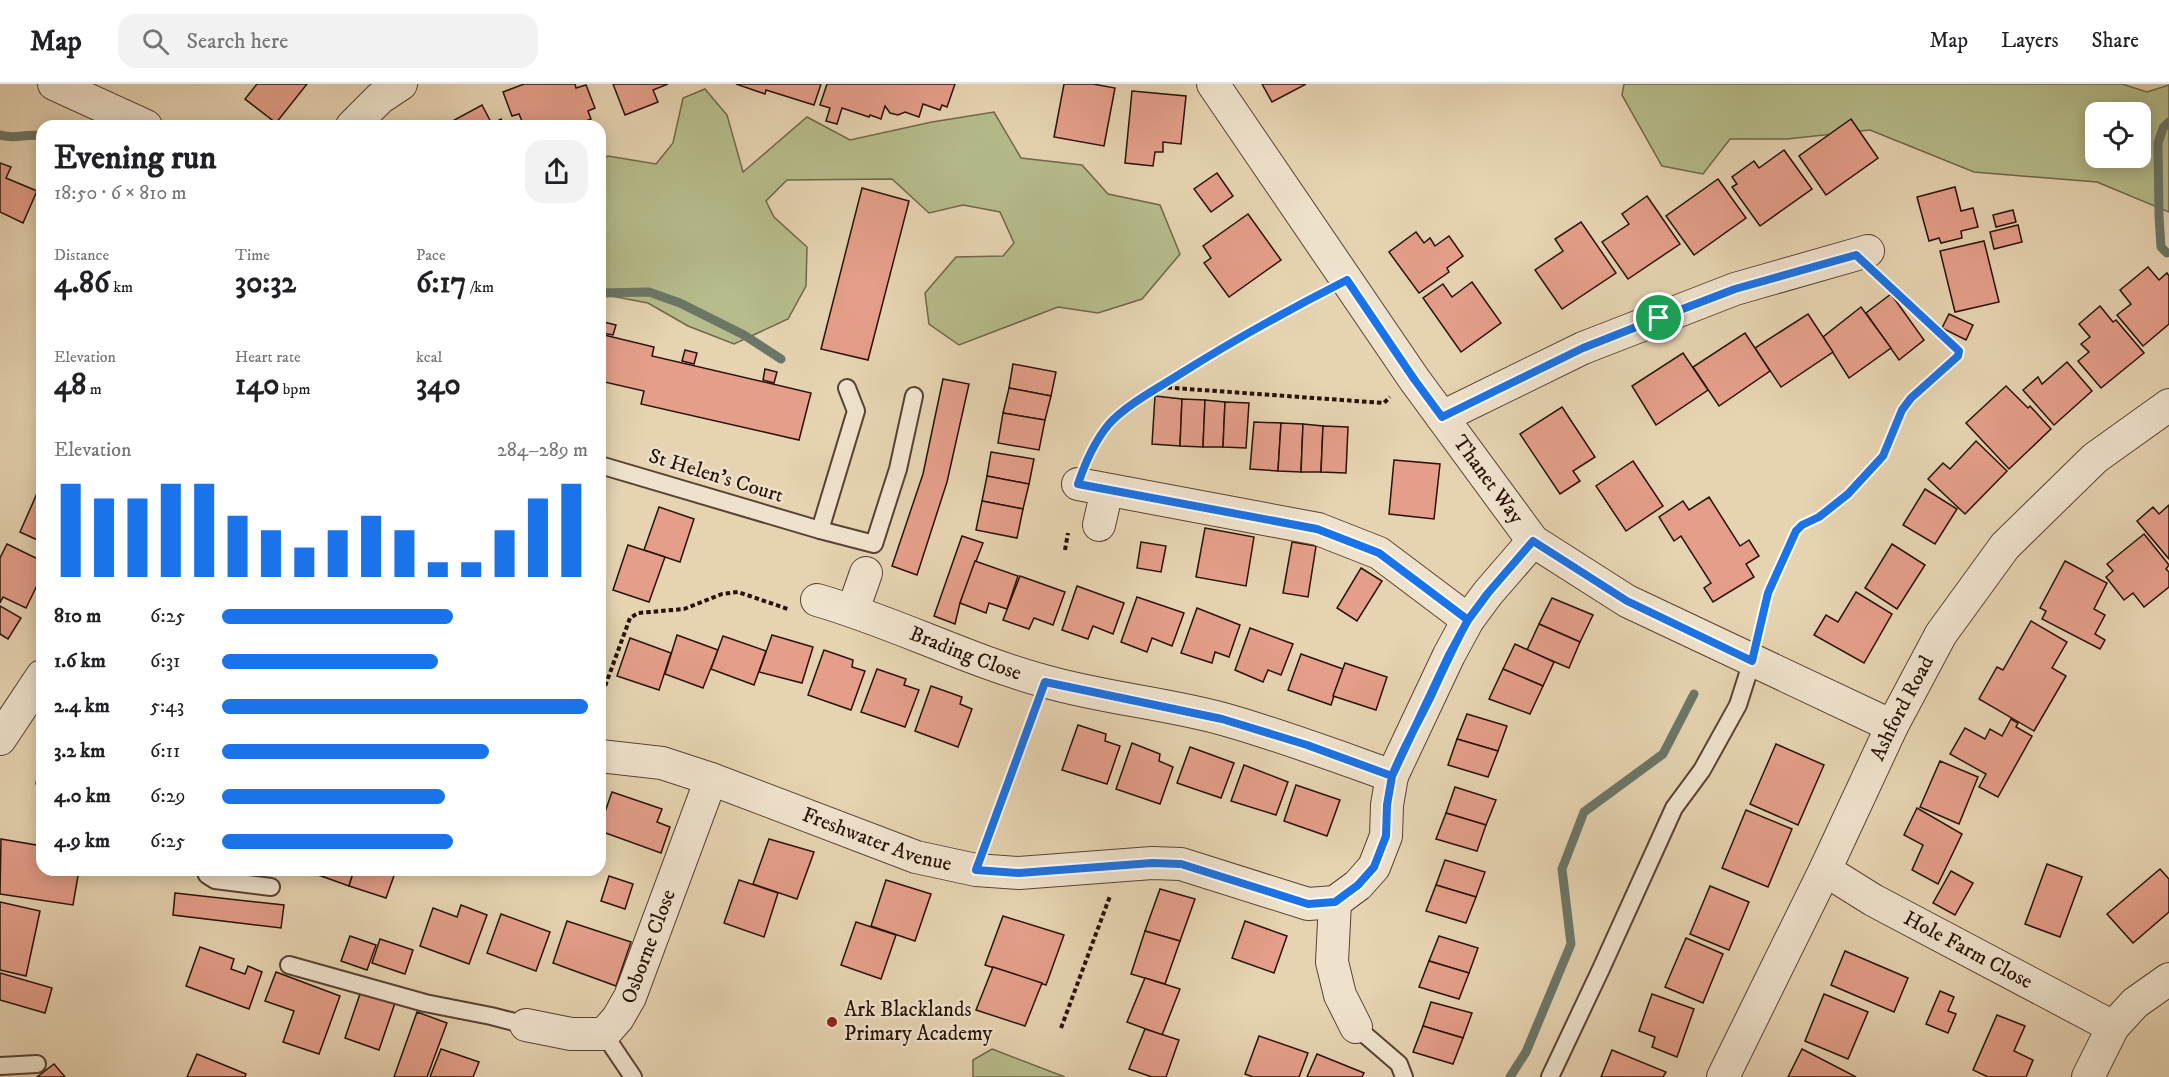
<!DOCTYPE html>
<html lang="en">
<head>
<meta charset="utf-8">
<style>
  :root { --surface:#fff; --page:#f2f2f2; --text:#202124; --muted:#757577; --line:#e0e0e0; --accent:#1a73e8 }
  body { margin:0; font-family:"IM FELL DW Pica",serif; background:var(--page); color:var(--text); height:100vh; display:flex; flex-direction:column; font-size:22px; white-space:nowrap }
  * { box-sizing:border-box; margin:0 }
  p { font-size:20px; color:var(--muted) }
  .icon { flex:none; width:33px; height:33px; fill:none; stroke:currentColor; stroke-width:2; stroke-linecap:round; stroke-linejoin:round }
  .map { position:relative; flex:1; overflow:hidden }
  .drawer { position:absolute; left:36px; top:36px; width:570px; height:756px; display:flex; flex-direction:column; background:var(--surface); border-radius:18px; box-shadow:0 3px 15px #0003 }
  .drawer>* { flex:none }
  .buttons { position:absolute; left:2085px; top:18px; display:grid; gap:12px }
  .buttons a { display:grid; place-items:center; width:66px; height:66px; border-radius:12px; background:var(--surface); box-shadow:0 3px 15px #0003; font-size:30px }
  .pin { position:absolute; display:grid; place-items:center; width:51px; height:51px; color:#fff; margin:-26px; border:3px solid #fff; border-radius:50%; box-shadow:0 2px 6px #0007 }
  .round { display:grid; place-items:center; flex:none; width:63px; height:63px; border-radius:18px; background:var(--page) }
  .summary { display:flex; align-items:center; justify-content:space-between; height:102px; padding:0 18px }
  h1 { font-size:33px; font-weight:700; line-height:45px }
  .figures { display:grid; grid-template-columns:repeat(3,1fr); gap:9px; height:102px; padding:6px 18px }
  .figures div { display:grid; align-content:center }
  .figures b { font-size:30px; font-weight:700 }
  .figures small { font-size:16px; font-weight:400 }
  .figures p { font-size:16px }
  .chart { height:168px; padding:12px 18px }
  .chart p { display:flex; justify-content:space-between }
  .chart svg { width:100%; height:108px; margin-top:6px; stroke:var(--accent); stroke-width:6 }
  ul { padding:0 18px; list-style:none; font-size:20px }
  li { display:grid; grid-template-columns:96px 72px 1fr; align-items:center; height:45px }
  li i { height:15px; border-radius:8px; background:var(--accent) }
  header { display:flex; align-items:center; gap:36px; box-sizing:border-box; height:84px; padding:0 30px; background:var(--surface); border-bottom:2px solid var(--line) }
  header strong { font-size:28px }
  nav { display:flex; gap:33px; margin-inline-start:auto; font-size:21px }
  .search { width:420px; height:54px; background:var(--page); display:flex; align-items:center; gap:15px; box-sizing:border-box; padding:0 21px; border-radius:18px; color:var(--muted); font-size:22px }
  .map>svg:first-child { display:block }
  .green { fill:#b6bc8b; stroke:#706749; stroke-width:1.5; fill-rule:evenodd }
  .lines { fill:none; stroke-linecap:round; stroke-linejoin:round }
  .stream { stroke:#6b7667; stroke-width:9 }
  .building { fill:#e49e89; stroke:#291207; stroke-width:1.5 }
  .lane-casing { stroke:#584232; stroke-width:20 }
  .street-casing { stroke:#584232; stroke-width:34 }
  .path { stroke:#291207; stroke-width:4; stroke-dasharray:4.5 3; stroke-linecap:butt }
  .lane { stroke:#efe2cc; stroke-width:16 }
  .street { stroke:#efe2cc; stroke-width:32 }
  .route-casing { stroke:#fff; stroke-width:12 }
  .route { stroke:#1a73e8; stroke-width:8 }
  .poi-dot { fill:#8f2418; stroke:#efe2cc; stroke-width:2 }
  .labels { text-anchor:middle; dominant-baseline:central; stroke-width:4.5; stroke-linejoin:round; paint-order:stroke }
  .street-label { font-size:21px; fill:#291207; stroke:#efe2cc }
  .poi-label { font-size:21px; fill:#291207; stroke:#efe2cc; text-anchor:start }
</style>
</head>
<body>
<header>
<strong>Map</strong>
<div class="search"><svg class="icon" aria-label="search" viewBox="0 0 24 24"><circle cx="10" cy="10" r="6"/><path d="M15 15l6 6"/></svg>Search here</div>
<nav><a>Map</a><a>Layers</a><a>Share</a></nav>
</header>
<div class="map">
<svg width="2169" height="993" viewBox="0 0 2169 993">
  <rect width="100%" height="100%" fill="#e6d3b1"/>
  <filter id="stains"><feTurbulence type="fractalNoise" baseFrequency=".00333" numOctaves="4"/><feColorMatrix values="0 0 0 0 .2 0 0 0 0 .09 0 0 0 0 .02 0 0 0 .5 -.17"/></filter>
  <radialGradient id="worn" r=".72"><stop offset=".6" stop-color="#630" stop-opacity="0"/><stop offset="1" stop-color="#630" stop-opacity=".3"/></radialGradient>
  <g class="green">
    <path d="M1624,0H2122L2147,8L2169,1V128L2097,98L1974,88L1870,46L1787,55H1730L1703,90L1662,82L1622,11ZM2096,28H2140V74H2096Z"/>
    <polygon points="705,5 727,31 743,88 807,33 850,56 932,38 994,28 1021,74 1082,81 1108,110 1160,121 1180,170 1142,215 1098,229 1058,223 959,261 929,240 925,209 956,173 1003,172 1014,159 1000,128 963,121 929,129 892,95 787,96 766,117 774,133 807,163 806,202 788,235 734,260 688,242 648,219 600,210 600,76 608,72 656,80 673,59 683,14"/>
    <polygon points="992,965 1065,993 973,993 973,976"/>
  </g>
  <g class="lines">
    <g class="stream">
      <path d="M0,51C15,56 27,49 42,52"/>
      <polyline points="2167,169 2161,163 2159,132 2158,59 2163,44 2169,38"/>
      <polyline points="600,209 649,208 680,219 744,251 781,275"/>
      <polyline points="1510,993 1526,968 1571,860 1562,785 1584,728 1663,670 1694,610"/>
    </g>
  </g>
  <g class="building">
    <polygon points="257,0 307,0 276,39 245,15"/>
    <polygon points="524,0 575,0 576,4 586,1 595,24 588,27 591,35 581,39 582,42 524,42 519,30 512,32 503,8"/>
    <polygon points="613,0 668,0 653,6 658,18 625,31"/>
    <polygon points="736,0 821,0 814,21 766,6 765,10"/>
    <polygon points="827,0 955,0 947,23 942,21 940,26 923,20 919,33 905,28 898,31 890,29 885,22 881,35 870,31 869,33 842,24 837,40 826,37 830,24 820,21"/>
    <polygon points="1064,0 1093,0 1115,4 1104,62 1054,53"/>
    <polygon points="1262,0 1306,0 1272,18"/>
    <polygon points="1132,7 1186,12 1181,60 1163,58 1163,68 1155,68 1153,82 1125,79"/>
    <polygon points="482,21 492,40 501,35 505,42 448,42 447,40"/>
    <polygon points="1851,35 1878,74 1826,111 1799,72"/>
    <polygon points="1784,66 1812,105 1760,142 1732,103 1737,100 1732,93 1754,77 1759,84"/>
    <polygon points="0,79 11,83 6,94 37,107 23,139 0,128"/>
    <polygon points="1217,89 1233,112 1211,128 1194,105"/>
    <polygon points="1718,95 1746,134 1694,171 1666,132"/>
    <polygon points="1955,103 1961,127 1973,124 1978,143 1961,147 1962,154 1941,159 1939,154 1929,157 1917,113"/>
    <polygon points="862,104 909,117 868,276 821,265"/>
    <polygon points="1647,112 1680,160 1628,195 1602,158 1629,140 1622,130"/>
    <polygon points="2013,126 2016,138 1996,143 1993,131"/>
    <polygon points="1248,130 1281,176 1229,213 1204,179 1211,174 1203,162"/>
    <polygon points="1581,138 1616,189 1562,225 1535,186 1563,167 1555,155"/>
    <polygon points="2018,141 2022,158 1994,165 1990,148"/>
    <polygon points="1416,148 1424,159 1430,154 1435,162 1449,152 1463,172 1447,184 1449,188 1419,209 1389,168"/>
    <polygon points="1984,157 1999,218 1955,228 1940,167"/>
    <polygon points="2148,183 2159,196 2167,189 2169,192 2169,240 2143,262 2117,231 2131,220 2120,206"/>
    <polygon points="1472,198 1501,239 1461,268 1423,214 1443,200 1452,213"/>
    <polygon points="1891,210 1924,256 1899,276 1866,229"/>
    <polygon points="2100,222 2113,238 2116,236 2144,269 2101,304 2078,277 2089,268 2081,260 2090,253 2079,240"/>
    <polygon points="1861,223 1891,264 1849,294 1823,253"/>
    <polygon points="1808,230 1833,268 1781,303 1755,264"/>
    <polygon points="1949,230 1973,241 1966,256 1942,244"/>
    <polygon points="604,238 616,241 613,251 602,249"/>
    <polygon points="1745,249 1770,287 1719,322 1693,283"/>
    <polygon points="600,250 654,263 652,272 811,309 799,356 641,320 644,307 600,297"/>
    <polygon points="685,266 697,269 694,280 682,277"/>
    <polygon points="1683,269 1708,306 1656,341 1632,302"/>
    <polygon points="2067,278 2092,307 2054,341 2023,306 2038,293 2042,300"/>
    <polygon points="1013,280 1056,288 1051,312 1009,304"/>
    <polygon points="765,285 777,288 774,299 763,296"/>
    <polygon points="943,295 969,300 947,398 917,491 892,482 923,390"/>
    <polygon points="2006,302 2028,324 2030,322 2051,345 2009,385 1966,339"/>
    <polygon points="1009,304 1051,312 1045,336 1003,329"/>
    <polygon points="1155,312 1182,315 1180,362 1152,360"/>
    <polygon points="1182,315 1205,316 1203,363 1180,362"/>
    <polygon points="1205,316 1225,318 1223,363 1203,363"/>
    <polygon points="1225,318 1249,319 1246,364 1223,363"/>
    <polygon points="1562,323 1595,373 1573,387 1580,397 1560,410 1520,350"/>
    <polygon points="1003,329 1045,336 1039,366 998,359"/>
    <polygon points="1254,338 1281,339 1278,387 1250,385"/>
    <polygon points="1281,339 1303,340 1301,388 1278,387"/>
    <polygon points="1303,340 1323,342 1321,388 1301,388"/>
    <polygon points="1323,342 1348,343 1346,389 1321,388"/>
    <polygon points="1976,357 2007,387 1965,430 1928,395 1943,379 1950,385"/>
    <polygon points="991,368 1034,375 1029,400 987,392"/>
    <polygon points="1394,376 1440,380 1434,435 1389,430"/>
    <polygon points="1633,377 1663,422 1626,447 1596,402"/>
    <polygon points="987,392 1029,400 1023,425 982,417"/>
    <polygon points="42,398 42,458 20,448"/>
    <polygon points="1925,405 1957,425 1935,460 1903,441"/>
    <polygon points="1709,413 1740,462 1749,456 1759,472 1746,480 1754,493 1713,518 1704,504 1711,499 1681,452 1674,457 1659,433 1683,417 1689,426"/>
    <polygon points="982,417 1023,425 1017,454 976,446"/>
    <polygon points="2169,421 2169,475 2137,437 2153,423 2159,430"/>
    <polygon points="659,423 694,435 680,478 644,466"/>
    <polygon points="1205,444 1254,453 1246,502 1196,493"/>
    <polygon points="2144,450 2169,481 2166,485 2169,488 2169,503 2144,523 2133,509 2124,516 2106,493 2113,487 2107,480"/>
    <polygon points="962,452 983,459 960,519 955,540 934,532"/>
    <polygon points="1141,458 1166,462 1161,488 1137,484"/>
    <polygon points="1292,458 1316,462 1308,513 1283,509"/>
    <polygon points="7,460 42,477 42,491 26,524 3,513 0,519 0,474"/>
    <polygon points="1892,460 1925,481 1897,525 1865,504"/>
    <polygon points="628,461 665,473 649,518 613,506"/>
    <polygon points="975,477 1018,492 1007,525 989,519 986,529 960,519"/>
    <polygon points="2065,477 2107,499 2094,525 2105,531 2095,550 2105,556 2100,565 2042,535 2046,527 2040,524"/>
    <polygon points="1361,484 1382,497 1357,537 1337,524"/>
    <polygon points="1020,492 1065,508 1053,541 1034,534 1029,545 1003,536"/>
    <polygon points="1077,502 1124,519 1113,550 1093,542 1088,555 1062,546"/>
    <polygon points="1856,508 1892,530 1864,579 1814,551 1826,531 1838,538"/>
    <polygon points="1137,513 1184,529 1172,562 1152,554 1147,568 1121,558"/>
    <polygon points="1552,514 1593,531 1580,558 1539,540"/>
    <polygon points="0,522 21,534 8,555 0,550"/>
    <polygon points="1197,524 1240,541 1229,573 1215,568 1212,579 1181,569"/>
    <polygon points="2031,537 2067,558 2052,584 2066,592 2034,647 1979,615 1997,583 2003,586"/>
    <polygon points="1539,540 1580,558 1569,584 1527,566"/>
    <polygon points="1250,544 1293,560 1281,591 1268,586 1263,598 1235,586"/>
    <polygon points="677,551 718,566 703,604 665,590"/>
    <polygon points="772,551 813,563 802,599 759,588"/>
    <polygon points="723,552 766,567 754,601 711,585"/>
    <polygon points="630,554 671,569 659,606 617,592"/>
    <polygon points="1515,560 1554,578 1543,602 1503,585"/>
    <polygon points="824,566 853,576 852,583 865,587 851,626 808,611"/>
    <polygon points="1301,570 1343,585 1331,621 1288,606"/>
    <polygon points="1345,579 1387,593 1376,626 1333,612"/>
    <polygon points="877,585 906,595 904,601 919,606 905,643 861,628"/>
    <polygon points="1503,585 1543,602 1530,630 1489,615"/>
    <polygon points="931,602 962,613 960,620 972,625 958,663 915,647"/>
    <polygon points="1467,630 1507,642 1498,667 1457,655"/>
    <polygon points="2011,635 2018,639 2016,643 2032,652 1998,713 1979,703 1986,690 1950,670 1965,644 1985,655 1990,645 2002,652"/>
    <polygon points="1078,641 1106,650 1105,657 1120,662 1107,700 1062,686"/>
    <polygon points="1457,655 1498,667 1488,693 1448,681"/>
    <polygon points="1132,659 1160,670 1159,677 1173,683 1160,720 1116,705"/>
    <polygon points="1776,660 1824,681 1798,741 1750,720"/>
    <polygon points="1190,663 1234,679 1221,714 1177,699"/>
    <polygon points="1940,677 1978,693 1959,740 1920,723"/>
    <polygon points="1244,681 1288,698 1276,731 1231,717"/>
    <polygon points="39,682 42,682 42,701 36,700"/>
    <polygon points="1296,701 1340,716 1327,752 1284,737"/>
    <polygon points="1455,703 1496,716 1486,741 1446,729"/>
    <polygon points="612,708 662,725 657,738 670,743 661,769 600,747 600,742"/>
    <polygon points="1917,724 1962,750 1938,800 1912,786 1923,761 1904,751"/>
    <polygon points="1746,726 1792,745 1768,803 1722,784"/>
    <polygon points="1446,729 1486,741 1477,767 1436,755"/>
    <polygon points="1,755 42,762 42,786 79,786 73,821 0,810"/>
    <polygon points="769,755 814,768 797,815 753,800"/>
    <polygon points="1445,776 1485,788 1476,813 1436,801"/>
    <polygon points="2047,780 2082,793 2060,853 2025,840"/>
    <polygon points="2160,785 2169,795 2169,828 2133,859 2107,830"/>
    <polygon points="259,786 292,786 291,790"/>
    <polygon points="303,786 327,786 324,793"/>
    <polygon points="327,786 354,786 349,802 324,793"/>
    <polygon points="354,786 396,786 386,814 349,802"/>
    <polygon points="1951,787 1973,799 1955,831 1933,819"/>
    <polygon points="609,792 633,800 625,825 601,817"/>
    <polygon points="739,796 778,809 764,853 724,839"/>
    <polygon points="886,796 931,810 915,857 871,842"/>
    <polygon points="1436,801 1476,813 1466,839 1426,827"/>
    <polygon points="1710,802 1749,818 1729,866 1690,850"/>
    <polygon points="1160,805 1195,815 1180,857 1145,847"/>
    <polygon points="175,809 284,821 281,844 173,831"/>
    <polygon points="0,818 40,827 26,892 0,886"/>
    <polygon points="461,821 487,831 469,880 420,862 433,824 457,833"/>
    <polygon points="501,830 550,848 536,887 487,869"/>
    <polygon points="1003,832 1064,851 1046,901 985,881"/>
    <polygon points="567,837 631,858 616,902 553,879"/>
    <polygon points="1245,837 1287,852 1274,889 1232,874"/>
    <polygon points="856,838 896,851 881,895 841,881"/>
    <polygon points="1145,847 1180,857 1165,900 1131,890"/>
    <polygon points="350,852 376,861 367,886 341,877"/>
    <polygon points="1439,852 1478,864 1469,889 1429,877"/>
    <polygon points="1686,854 1723,870 1703,919 1665,903"/>
    <polygon points="380,855 413,866 405,890 372,879"/>
    <polygon points="200,863 234,875 231,885 245,890 248,882 262,888 249,925 186,902"/>
    <polygon points="1845,867 1908,894 1894,928 1831,901"/>
    <polygon points="1429,877 1469,889 1459,915 1419,903"/>
    <polygon points="993,883 1042,899 1025,942 976,926"/>
    <polygon points="276,888 340,912 319,970 283,958 294,927 265,917"/>
    <polygon points="0,889 52,904 45,929 0,916"/>
    <polygon points="1145,894 1180,905 1162,951 1127,938"/>
    <polygon points="361,907 395,919 379,966 345,954"/>
    <polygon points="1940,907 1954,913 1948,927 1956,930 1948,949 1926,940"/>
    <polygon points="1652,910 1694,925 1677,973 1652,963 1655,953 1639,947"/>
    <polygon points="1824,910 1868,928 1848,975 1805,957"/>
    <polygon points="1431,918 1472,929 1463,954 1423,942"/>
    <polygon points="417,928 447,939 427,993 394,993"/>
    <polygon points="1997,931 2025,942 2014,967 2033,976 2026,993 1988,993 1973,986"/>
    <polygon points="1423,942 1463,954 1453,980 1413,968"/>
    <polygon points="1145,945 1179,956 1166,993 1152,993 1129,985"/>
    <polygon points="1259,952 1308,969 1299,993 1253,993 1245,990"/>
    <polygon points="441,965 479,978 473,993 430,993"/>
    <polygon points="1802,965 1856,993 1788,993"/>
    <polygon points="1612,966 1666,988 1663,993 1601,993"/>
    <polygon points="197,970 246,990 245,993 187,993"/>
    <polygon points="1317,970 1364,989 1362,993 1307,993"/>
    <polygon points="54,980 65,993 37,993"/>
  </g>
  <g class="lines">
    <g class="lane-casing">
      <g id="lane">
        <polyline points="600,381 820,446 874,460 898,385 914,312"/>
        <polyline points="820,446 856,327 847,304"/>
        <polyline points="205,786 207,791 215,796 271,803"/>
        <polyline points="289,881 425,919 491,932 526,941"/>
        <polyline points="1356,943 1399,980 1404,993"/>
        <polyline points="604,950 633,993"/>
        <polyline points="0,982 37,980"/>
        <polyline points="1550,993 1601,885 1674,724 1702,686 1738,621 1752,577"/>
      </g>
    </g>
    <g class="street-casing">
      <g id="street">
        <polyline points="54,0 146,42"/>
        <path id="s1" d="M1213,0L1414,295L1533,457L1627,517L1892,642"/>
        <polyline points="352,42 380,14 401,0"/>
        <polyline points="1442,333 1583,264 1735,205 1868,167"/>
        <polyline points="1078,400 1318,445 1379,469 1468,536"/>
        <polyline points="1099,441 1107,406"/>
        <path id="s2" d="M817,516C894,538 967,576 1044,597C1103,614 1164,619 1223,635C1280,651 1336,672 1392,692"/>
        <polyline points="853,526 866,489"/>
        <polyline points="0,655 42,592"/>
        <path id="s3" d="M600,672L662,679L711,695L916,773L976,786L1019,789L1152,779L1181,780L1308,820L1335,818L1358,801L1374,783L1386,752L1387,721L1392,692L1449,571L1468,536L1488,509L1533,457"/>
        <path id="s4" d="M1825,786L1873,816L2113,943"/>
        <polyline points="1335,818 1332,878 1340,911 1356,943"/>
        <path id="s5" d="M526,941L571,950H604L618,934L630,913L711,695"/>
        <path id="s6" d="M1723,993L1825,786L1892,642L1941,550L2005,462L2095,374L2169,321"/>
        <polyline points="2088,993 2113,943 2135,919 2169,895"/>
      </g>
    </g>
    <g class="path">
      <polyline points="1160,303 1384,319 1390,313"/>
      <polyline points="1088,372 1110,339 1149,309 1289,225 1319,210"/>
      <polyline points="1065,466 1068,449"/>
      <polyline points="1758,547 1768,509 1796,447 1802,441 1819,433 1848,410 1883,372 1902,326 1911,314 1958,272 1959,267 1880,194"/>
      <polyline points="600,616 630,534 638,529 684,525 722,510 738,508 788,525"/>
      <polyline points="987,757 1035,626"/>
      <polyline points="1061,944 1110,812"/>
    </g>
    <use href="#lane" class="lane"/>
    <use href="#street" class="street"/>
  </g>
  <g class="lines">
    <g class="route-casing">
      <path id="route" d="M1659,234L1583,264L1442,333L1414,295L1347,196C1290,225 1234,256 1180,290C1158,304 1126,321 1109,340C1094,358 1085,379 1078,400L1317,445L1379,469L1468,536C1454,561 1443,586 1431,612C1418,639 1403,664 1392,692L1307,661L1222,635L1045,598L976,786L1019,789L1152,779L1181,780L1308,820L1335,818L1358,801L1374,783L1386,752L1387,721L1392,692L1449,571L1468,536L1488,509L1533,457L1627,517L1752,577L1768,509L1796,447L1802,441L1819,433L1848,410L1883,372L1902,326L1911,314L1958,272L1959,267L1856,171L1735,205L1659,234"/>
    </g>
    <use href="#route" class="route"/>
  </g>
  <circle class="poi-dot" cx="832" cy="938" r="6"/>
  <g class="labels">
    <g class="street-label">
      <text transform="translate(716 392) rotate(17)">St Helen's Court</text>
      <text stroke="none"><textPath href="#s1" startOffset="482">Thanet Way</textPath></text>
      <text stroke="none"><textPath href="#s2" startOffset="158">Brading Close</textPath></text>
      <text stroke="none"><textPath href="#s6" startOffset="410">Ashford Road</textPath></text>
      <text stroke="none"><textPath href="#s3" startOffset="291">Freshwater Avenue</textPath></text>
      <text stroke="none"><textPath href="#s5" startOffset="178">Osborne Close</textPath></text>
      <text stroke="none"><textPath href="#s4" startOffset="164">Hole Farm Close</textPath></text>
    </g>
    <g class="poi-label">
      <text x="844" y="926">Ark Blacklands<tspan x="844" dy="24">Primary Academy</tspan></text>
    </g>
  </g>
  <rect width="100%" height="100%" filter="url(#stains)"/>
  <rect width="100%" height="100%" fill="url(#worn)"/>
</svg>
<div class="buttons">
<a><svg class="icon" aria-label="locate" viewBox="0 0 24 24"><circle cx="12" cy="12" r="6"/><path d="M12 2v4M12 18v4M2 12h4M18 12h4"/></svg></a>
</div>
<div class="pin" style="left:1659px;top:234px;background:#1e9e55"><svg class="icon" aria-label="arrive" viewBox="0 0 24 24"><path d="M6 21V4h12l-3 4 3 4H6"/></svg></div>
<section class="drawer">
<div class="summary"><div><h1>Evening run</h1><p>18:50 · 6 × 810 m</p></div><a class="round"><svg class="icon" aria-label="share" viewBox="0 0 24 24"><path d="M12 15V3M7 8l5-5 5 5M5 13v7h14v-7"/></svg></a></div>
<div class="figures">
<div><p>Distance</p><b>4.86<small> km</small></b></div>
<div><p>Time</p><b>30:32</b></div>
<div><p>Pace</p><b>6:17<small> /km</small></b></div>
</div>
<div class="figures">
<div><p>Elevation</p><b>48<small> m</small></b></div>
<div><p>Heart rate</p><b>140<small> bpm</small></b></div>
<div><p>kcal</p><b>340</b></div>
</div>
<div class="chart"><p><span>Elevation</span>284–289 m</p>
<svg viewBox="0 0 160 44" preserveAspectRatio="none"><path d="M5 44V6M15 44V12M25 44V12M35 44V6M45 44V6M55 44V19M65 44V25M75 44V32M85 44V25M95 44V19M105 44V25M115 44V38M125 44V38M135 44V25M145 44V12M155 44V6"/></svg>
</div>
<ul>
<li><b>810 m</b>6:25<i style="width:63%"></i></li>
<li><b>1.6 km</b>6:31<i style="width:59%"></i></li>
<li><b>2.4 km</b>5:43<i style="width:100%"></i></li>
<li><b>3.2 km</b>6:11<i style="width:73%"></i></li>
<li><b>4.0 km</b>6:29<i style="width:61%"></i></li>
<li><b>4.9 km</b>6:25<i style="width:63%"></i></li>
</ul>
</section>
</div>
</body>
</html>
